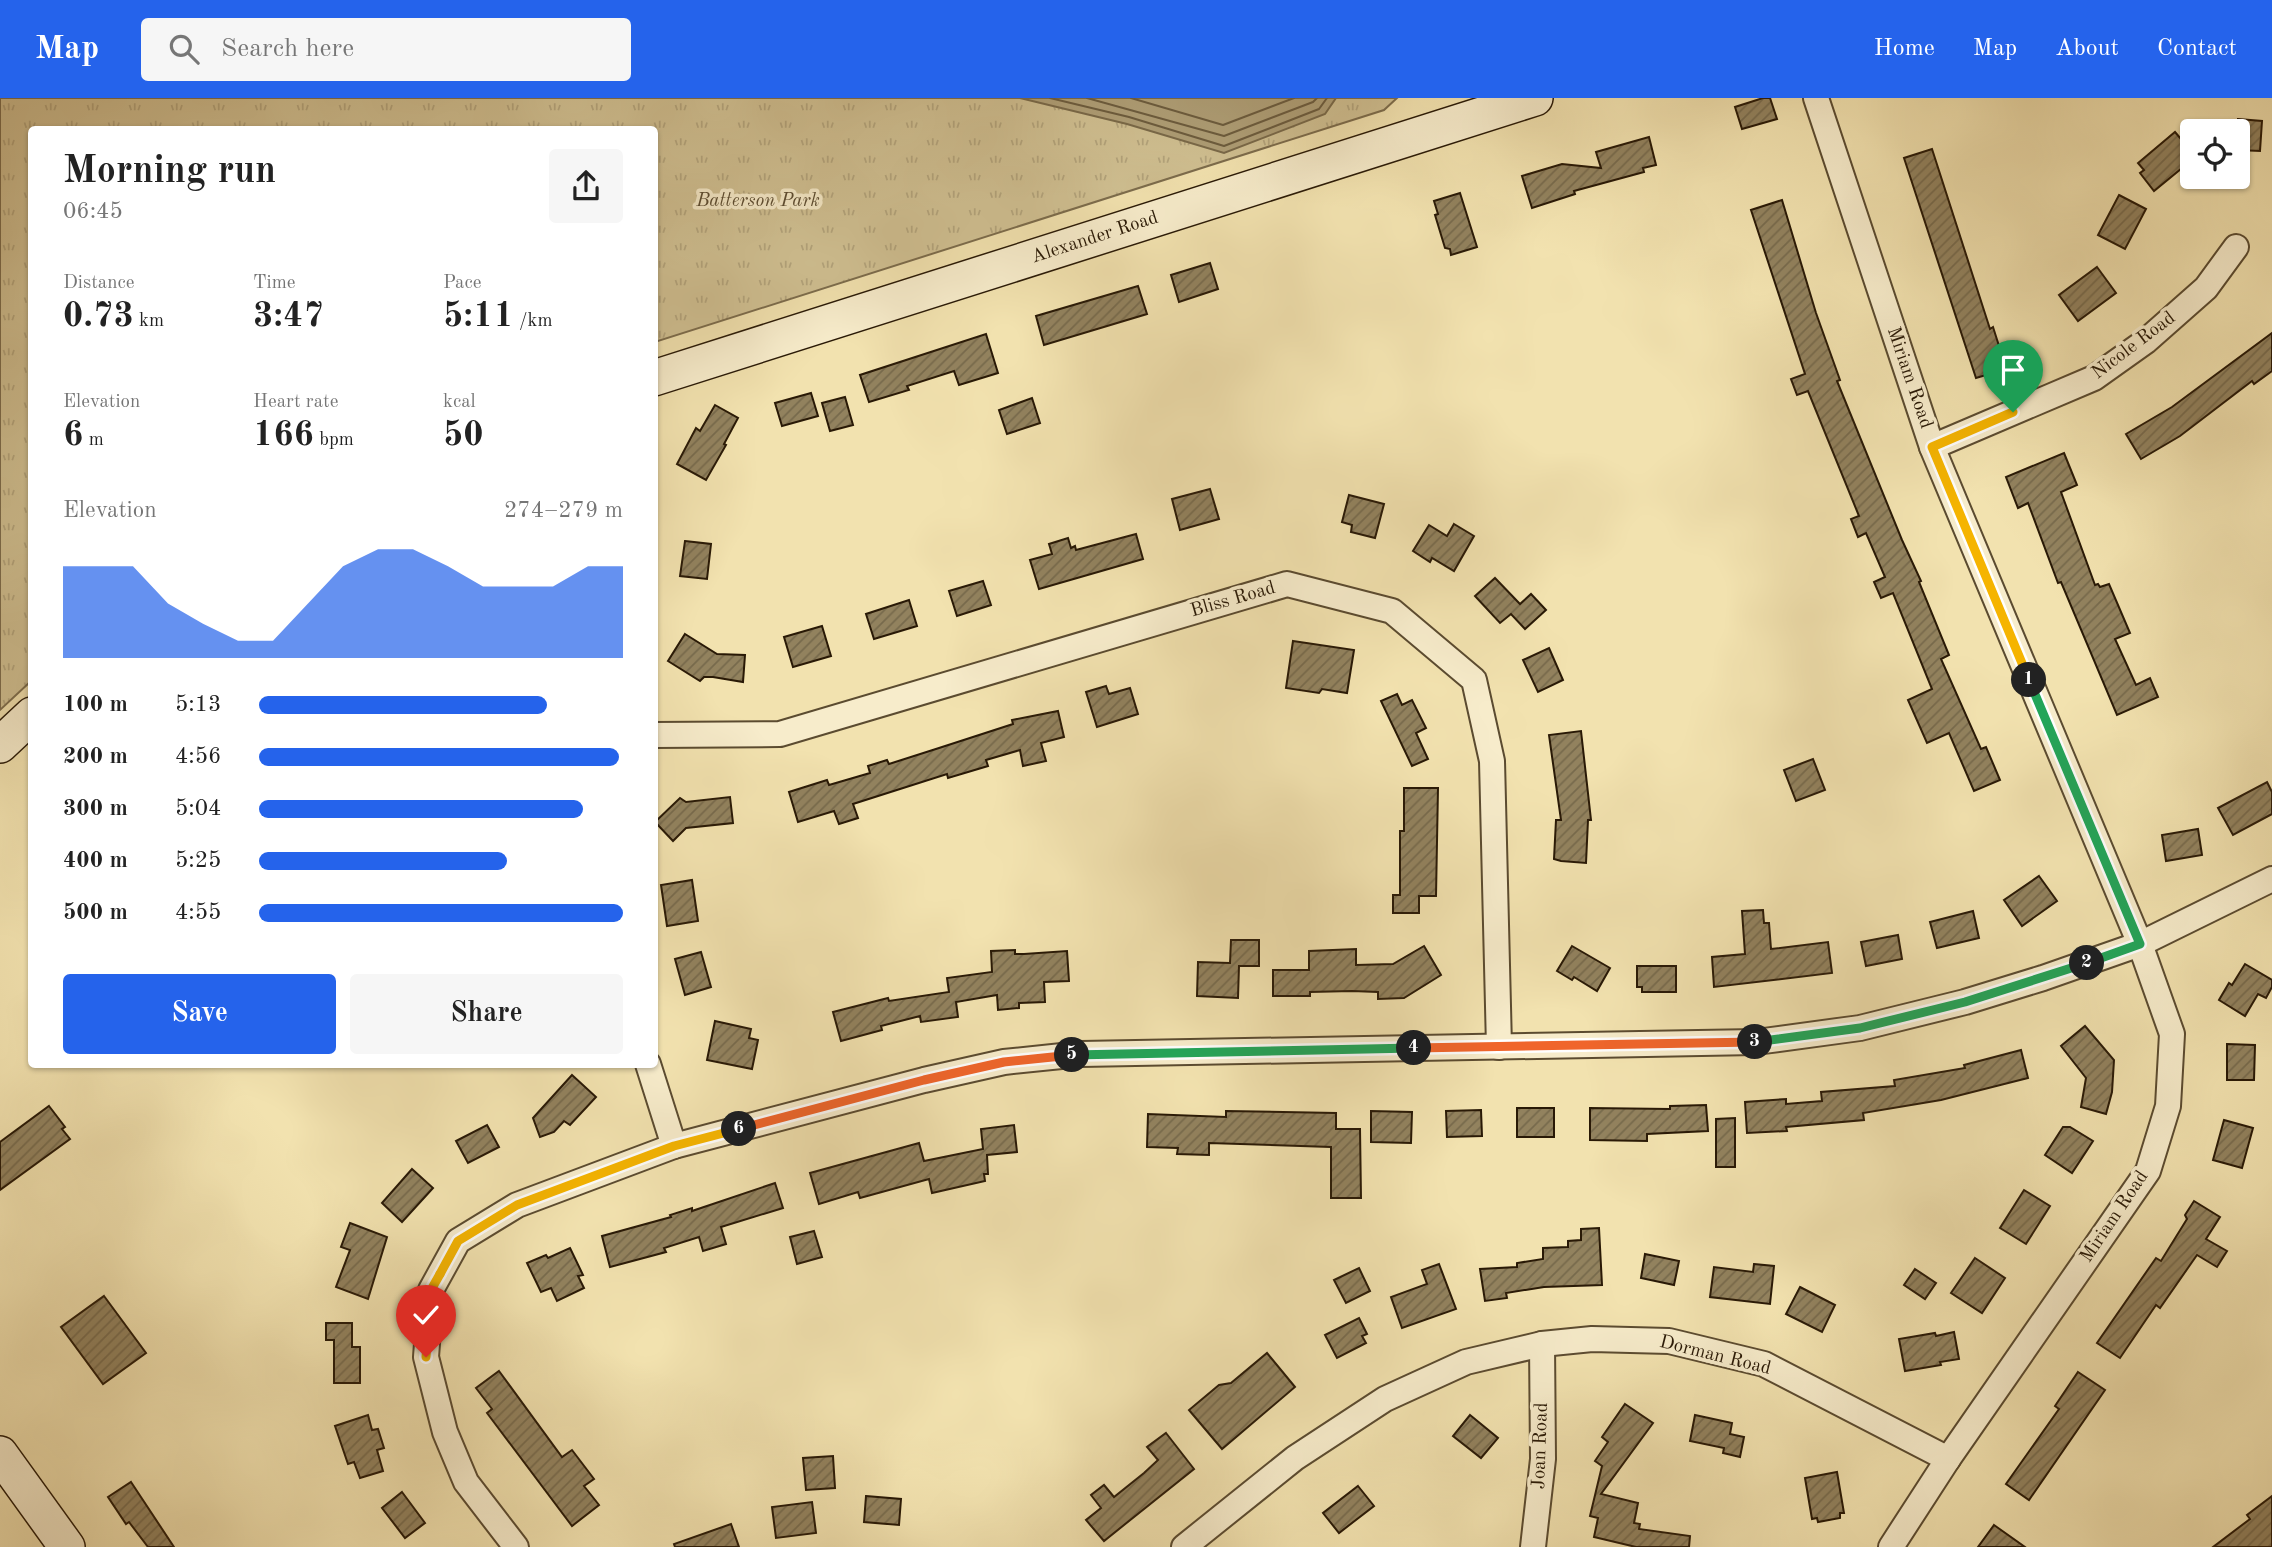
<!DOCTYPE html>
<html lang="en">
<head>
<meta charset="utf-8">
<style>
  :root { --surface:#fff; --page:#f6f6f6; --text:#222; --muted:#767676; --accent:#2563eb }
  body { margin:0; font-family:"Old Standard TT",serif; background:var(--page); color:var(--text); height:100vh; display:flex; flex-direction:column; font-size:26px; white-space:nowrap }
  * { box-sizing:border-box; margin:0 }
  p { font-size:23px; color:var(--muted) }
  .icon { flex:none; width:38px; height:38px; fill:none; stroke:currentColor; stroke-width:2; stroke-linecap:round; stroke-linejoin:round }
  .map { position:relative; flex:1; overflow:hidden }
  .drawer { position:absolute; left:28px; top:28px; width:630px; height:942px; display:flex; flex-direction:column; background:var(--surface); border-radius:7px; box-shadow:0 2px 5px #0004 }
  .drawer>* { flex:none }
  .fabs { position:absolute; left:2180px; top:21px; display:grid; gap:14px }
  .fabs a { display:grid; place-items:center; width:70px; height:70px; border-radius:7px; background:var(--surface); box-shadow:0 2px 5px #0004; font-size:35px }
  .pin { position:absolute; display:grid; place-items:center; width:60px; height:60px; color:#fff; margin:-72px -30px; border-radius:50% 50% 50% 0; rotate:-45deg; box-shadow:0 0 7px #0007 }
  .pin .icon { rotate:45deg }
  .km { position:absolute; width:35px; height:35px; margin:-18px; border-radius:50%; background:#222; color:#fff; font-size:19px; line-height:35px; text-align:center }
  .round { display:grid; place-items:center; flex:none; width:74px; height:74px; border-radius:7px; background:var(--page) }
  .overview { display:flex; align-items:center; justify-content:space-between; height:119px; padding:0 35px }
  h1 { font-size:38px; font-weight:600; line-height:52px }
  .stats { display:grid; grid-template-columns:repeat(3,1fr); gap:10px; height:119px; padding:7px 35px }
  .stats div { display:grid; align-content:center }
  .stats b { font-size:35px; font-weight:600 }
  .stats small { font-size:19px; font-weight:400 }
  .stats p { font-size:19px }
  .chart { height:196px; padding:14px 35px }
  .chart p { display:flex; justify-content:space-between }
  .chart svg { width:100%; height:126px; margin-top:7px; fill:var(--accent); opacity:.7 }
  .action { display:flex; gap:14px; margin-top:auto; padding:14px 35px }
  .action a { flex:1; height:80px; border-radius:7px; background:var(--accent); color:#fff; font-size:28px; font-weight:600; line-height:80px; text-align:center }
  .action a+a { background:var(--page); color:var(--text) }
  ul { padding:0 35px; list-style:none; font-size:23px }
  li { display:grid; grid-template-columns:112px 84px 1fr; align-items:center; height:52px }
  li i { height:18px; border-radius:9px; background:var(--accent) }
  header { display:flex; align-items:center; gap:42px; box-sizing:border-box; height:98px; padding:0 35px; background:var(--accent); color:#fff }
  header strong { font-size:33px }
  nav { display:flex; gap:38px; margin-inline-start:auto; font-size:24px }
  .search { width:490px; height:63px; background:var(--page); display:flex; align-items:center; gap:18px; box-sizing:border-box; padding:0 24px; border-radius:7px; color:var(--muted); font-size:26px }
  .map>svg:first-child { display:block }
  .park { fill:url(#park-tufts); stroke:#7c6c4c; stroke-width:2 }
  .water { fill:#ae9e76; stroke:#796949; stroke-width:2 }
  .lines { fill:none; stroke-linecap:round; stroke-linejoin:round }
  .shore { stroke:#6c5c3e; stroke-width:2 }
  .building { fill:url(#building-hatch); stroke:#291906; stroke-width:2 }
  .street-casing { stroke:#5b4b30; stroke-width:28 }
  .secondary-casing { stroke:#291906; stroke-width:38 }
  .street { stroke:#f7eccb; stroke-width:24 }
  .secondary { stroke:#f7eccb; stroke-width:35 }
  .split-1-casing { stroke:#fff; stroke-width:14 }
  .split-2-casing { stroke:#fff; stroke-width:14 }
  .split-3-casing { stroke:#fff; stroke-width:14 }
  .split-4-casing { stroke:#fff; stroke-width:14 }
  .split-5-casing { stroke:#fff; stroke-width:14 }
  .split-6-casing { stroke:#fff; stroke-width:14 }
  .split-7-casing { stroke:#fff; stroke-width:14 }
  .split-8-casing { stroke:#fff; stroke-width:14 }
  .split-1 { stroke:#f5b400; stroke-width:9 }
  .split-2 { stroke:#22a559; stroke-width:9 }
  .split-3 { stroke:#22a559; stroke-width:9 }
  .split-4 { stroke:#f0652b; stroke-width:9 }
  .split-5 { stroke:#22a559; stroke-width:9 }
  .split-6 { stroke:#f0652b; stroke-width:9 }
  .split-7 { stroke:#f5b400; stroke-width:9 }
  .split-8 { stroke:#f5b400; stroke-width:9 }
  .labels { text-anchor:middle; dominant-baseline:central; stroke-width:7; stroke-linejoin:round; paint-order:stroke }
  .park-label { font-size:19px; font-style:italic; fill:#5b4b30; stroke:#f7eccb }
  .street-label { font-size:19px; fill:#291906; stroke:#f7eccb }
</style>
</head>
<body>
<header>
<strong>Map</strong>
<div class="search"><svg class="icon" aria-label="search" viewBox="0 0 24 24"><circle cx="10" cy="10" r="6"/><path d="M15 15l6 6"/></svg>Search here</div>
<nav><a>Home</a><a>Map</a><a>About</a><a>Contact</a></nav>
</header>
<div class="map">
<svg width="2272" height="1449" viewBox="0 0 2272 1449">
  <defs>
    <pattern id="park-tufts" width="24" height="20" patternUnits="userSpaceOnUse" patternTransform="scale(1.75)"><rect width="24" height="20" fill="#d0c092"/><path d="M3 7l-1-3M5 7V3M7 7l1-3M15 17l-1-3M17 17v-4M19 17l1-3" fill="none" stroke="#b3a47c"/></pattern>
    <pattern id="building-hatch" width="6" height="6" patternUnits="userSpaceOnUse" patternTransform="scale(1.75)"><rect width="6" height="6" fill="#92825e"/><path d="M-1 1l2-2M0 6l6-6M5 7l2-2" fill="none" stroke="#776a4c"/></pattern>
  </defs>
  <rect width="100%" height="100%" fill="#f2e2af"/>
  <filter id="stains"><feTurbulence type="fractalNoise" baseFrequency=".00286" numOctaves="4"/><feColorMatrix values="0 0 0 0 .2 0 0 0 0 .09 0 0 0 0 .02 0 0 0 .5 -.17"/></filter>
  <radialGradient id="worn" r=".72"><stop offset=".6" stop-color="#630" stop-opacity="0"/><stop offset="1" stop-color="#630" stop-opacity=".3"/></radialGradient>
  <polygon class="park" points="0,0 1397,0 1384,12 655,244 654,32 32,32 31,583 0,612"/>
  <polygon class="water" points="1020,0 1336,0 1325,16 1224,55 1127,26"/>
  <g class="lines">
    <g class="shore">
      <polyline points="1050,0 1129,19 1224,48 1319,11 1327,0"/>
      <polyline points="1087,0 1224,38 1313,4 1317,0"/>
      <polyline points="1131,0 1223,27 1294,0"/>
    </g>
  </g>
  <g class="building">
    <polygon points="1763,0 1770,0 1777,21 1742,31 1735,9"/>
    <polygon points="2238,21 2262,23 2260,53 2238,52"/>
    <polygon points="2175,34 2193,55 2193,61 2154,93 2140,75 2144,72 2138,65"/>
    <polygon points="1649,39 1656,67 1643,70 1644,74 1574,93 1575,96 1532,110 1522,78 1562,66 1601,70 1596,54"/>
    <polygon points="1932,51 1990,231 1993,229 2000,251 2007,249 2012,265 2005,267 2006,271 1976,280 1904,60"/>
    <polygon points="1460,95 1477,149 1451,157 1450,151 1445,150 1435,117 1438,116 1434,103"/>
    <polygon points="2119,97 2146,111 2125,151 2098,137"/>
    <polygon points="1782,102 1816,215 1840,282 1837,283 1902,442 1921,483 1919,484 1949,557 1941,561 1981,651 1986,649 2000,682 1974,693 1949,635 1927,645 1908,602 1932,591 1893,495 1881,500 1874,484 1885,479 1866,435 1858,439 1851,421 1859,418 1808,293 1797,297 1791,281 1805,276 1751,112"/>
    <polygon points="1210,165 1218,191 1179,204 1171,177"/>
    <polygon points="2097,169 2116,195 2078,223 2059,197"/>
    <polygon points="1138,188 1147,216 1044,247 1036,218"/>
    <polygon points="2272,235 2272,273 2254,286 2252,283 2180,338 2141,361 2126,336 2172,309"/>
    <polygon points="986,236 998,275 959,287 954,273 907,288 909,292 869,304 860,277"/>
    <polygon points="811,295 818,318 782,328 775,305"/>
    <polygon points="845,299 853,327 830,333 822,305"/>
    <polygon points="1032,300 1040,325 1007,336 999,312"/>
    <polygon points="715,307 738,320 724,346 726,347 706,382 677,366 696,330 700,333"/>
    <polygon points="2064,355 2077,387 2061,394 2095,487 2098,486 2100,489 2109,486 2130,535 2115,541 2136,587 2150,580 2158,599 2117,617 2061,484 2058,485 2028,405 2018,410 2006,379"/>
    <polygon points="1210,391 1219,421 1180,432 1172,401"/>
    <polygon points="1349,397 1384,406 1375,440 1351,434 1352,427 1342,424"/>
    <polygon points="1454,426 1474,438 1454,473 1432,460 1430,464 1413,453 1429,427 1447,438"/>
    <polygon points="1136,436 1143,461 1039,491 1030,462 1052,456 1049,446 1068,440 1071,450 1075,448 1076,452"/>
    <polygon points="685,443 711,446 707,481 680,478"/>
    <polygon points="1495,480 1520,506 1531,496 1546,512 1525,531 1511,516 1500,525 1475,498"/>
    <polygon points="983,483 991,507 957,518 949,493"/>
    <polygon points="909,502 917,528 874,541 866,516"/>
    <polygon points="822,528 831,558 793,569 784,539"/>
    <polygon points="685,536 717,556 745,557 743,584 713,579 704,579 700,583 668,563"/>
    <polygon points="1293,543 1354,552 1347,595 1322,591 1319,595 1286,590"/>
    <polygon points="1549,550 1563,582 1538,594 1523,562"/>
    <polygon points="1106,588 1109,596 1130,590 1138,616 1097,629 1086,594"/>
    <polygon points="1397,596 1402,607 1412,602 1426,630 1416,635 1428,661 1412,668 1381,603"/>
    <polygon points="1058,613 1064,639 1041,645 1046,663 1023,668 1020,652 986,662 988,668 948,680 947,676 853,706 858,720 839,726 834,713 798,724 789,694 827,682 829,687 870,675 868,668 887,662 889,666 939,650 1013,626 1012,622"/>
    <polygon points="1581,633 1591,722 1588,722 1586,765 1561,763 1554,761 1556,722 1561,722 1549,637"/>
    <polygon points="1813,661 1825,692 1796,703 1784,672"/>
    <polygon points="2267,684 2272,694 2272,716 2233,737 2218,710"/>
    <polygon points="1404,690 1438,690 1436,798 1419,798 1419,815 1393,815 1393,797 1400,797 1400,733 1404,733"/>
    <polygon points="730,699 733,725 686,730 673,743 655,724 680,700 686,704"/>
    <polygon points="2198,731 2202,757 2166,763 2162,737"/>
    <polygon points="2039,778 2057,803 2022,828 2004,802"/>
    <polygon points="692,782 698,823 667,828 661,787"/>
    <polygon points="1763,812 1764,825 1769,825 1771,851 1828,844 1832,875 1714,889 1712,859 1745,856 1742,813"/>
    <polygon points="1973,813 1979,840 1937,850 1930,824"/>
    <polygon points="1898,837 1902,861 1866,868 1861,844"/>
    <polygon points="1231,842 1259,842 1259,868 1239,868 1238,900 1197,898 1198,864 1230,865"/>
    <polygon points="1424,848 1441,877 1404,900 1378,901 1378,894 1352,893 1310,894 1310,898 1273,898 1273,872 1309,872 1309,853 1356,851 1356,867 1393,866"/>
    <polygon points="1572,848 1610,870 1597,893 1574,879 1572,882 1557,873"/>
    <polygon points="1015,852 1015,856 1024,856 1067,853 1069,883 1044,884 1045,904 1019,905 1019,910 998,912 997,897 956,904 958,919 921,924 920,918 881,928 882,932 841,943 833,914 888,900 889,903 949,894 947,880 992,874 991,853"/>
    <polygon points="701,854 711,889 685,897 675,861"/>
    <polygon points="2245,866 2272,882 2272,889 2266,900 2258,896 2245,918 2219,902 2229,885 2232,887"/>
    <polygon points="1637,868 1676,868 1676,894 1642,894 1642,889 1637,889"/>
    <polygon points="715,923 751,931 749,940 758,942 752,971 707,962"/>
    <polygon points="2085,928 2114,962 2112,994 2106,1016 2081,1009 2086,980 2061,948"/>
    <polygon points="2227,946 2255,947 2254,982 2227,982"/>
    <polygon points="2021,952 2028,980 1941,1002 1863,1015 1864,1022 1786,1029 1787,1033 1747,1035 1745,1004 1786,1001 1786,1006 1822,1003 1821,994 1895,988 1894,982 1965,970 1964,967"/>
    <polygon points="572,977 596,999 570,1027 564,1023 554,1034 540,1039 533,1020"/>
    <polygon points="1706,1007 1708,1033 1647,1036 1647,1043 1590,1042 1590,1010 1670,1011 1670,1008"/>
    <polygon points="49,1008 65,1029 62,1031 70,1041 0,1092 0,1044"/>
    <rect x="1517" y="1010" width="37" height="29"/>
    <polygon points="1481,1012 1482,1038 1447,1039 1446,1013"/>
    <polygon points="1226,1013 1336,1015 1336,1031 1360,1031 1361,1100 1331,1100 1331,1049 1209,1045 1209,1057 1177,1056 1178,1050 1147,1049 1148,1016 1226,1019"/>
    <polygon points="1371,1013 1412,1014 1411,1045 1371,1044"/>
    <polygon points="1735,1020 1735,1069 1716,1069 1716,1021"/>
    <polygon points="2224,1022 2253,1030 2242,1070 2213,1062"/>
    <polygon points="487,1027 499,1049 468,1065 456,1043"/>
    <polygon points="1014,1027 1017,1054 987,1057 988,1076 984,1076 985,1083 932,1095 929,1081 860,1100 858,1094 819,1106 810,1075 919,1045 924,1063 983,1051 981,1031"/>
    <polygon points="2063,1029 2070,1029 2093,1043 2072,1075 2045,1057"/>
    <polygon points="412,1071 433,1090 402,1124 382,1105"/>
    <polygon points="775,1085 783,1110 721,1129 726,1146 703,1153 699,1139 664,1150 666,1154 610,1169 602,1138 671,1119 670,1117 692,1110 692,1113"/>
    <polygon points="2024,1092 2050,1108 2026,1146 2000,1130"/>
    <polygon points="2194,1103 2220,1119 2206,1141 2227,1153 2217,1169 2197,1157 2160,1210 2156,1207 2120,1260 2097,1245 2156,1160 2161,1163 2187,1121 2185,1117"/>
    <polygon points="350,1125 387,1139 368,1201 336,1189 350,1152 341,1149"/>
    <polygon points="1599,1130 1602,1187 1544,1189 1506,1195 1507,1200 1485,1203 1480,1171 1517,1169 1517,1165 1543,1161 1543,1150 1568,1149 1568,1143 1581,1142 1581,1131"/>
    <polygon points="814,1133 822,1159 797,1166 790,1139"/>
    <polygon points="570,1150 583,1177 578,1178 584,1190 557,1203 551,1190 541,1194 527,1165 546,1157 548,1160"/>
    <polygon points="1645,1156 1679,1163 1674,1187 1641,1180"/>
    <polygon points="1975,1160 2005,1180 1982,1215 1951,1195"/>
    <polygon points="1439,1166 1456,1211 1402,1230 1391,1199 1427,1186 1422,1172"/>
    <polygon points="1754,1166 1774,1168 1770,1206 1710,1199 1714,1169 1753,1174"/>
    <polygon points="1359,1170 1370,1193 1346,1205 1334,1182"/>
    <polygon points="1915,1171 1936,1185 1925,1201 1904,1187"/>
    <polygon points="1800,1189 1835,1207 1822,1234 1786,1216"/>
    <polygon points="104,1198 146,1255 103,1286 61,1229"/>
    <polygon points="1359,1220 1367,1236 1362,1238 1366,1245 1337,1260 1325,1237"/>
    <polygon points="326,1225 352,1225 352,1249 360,1249 360,1285 334,1285 334,1242 326,1242"/>
    <polygon points="1954,1234 1959,1261 1940,1264 1941,1267 1905,1273 1899,1241 1935,1235 1936,1238"/>
    <polygon points="1267,1255 1295,1289 1222,1351 1189,1312 1219,1287 1231,1285"/>
    <polygon points="499,1273 562,1359 572,1352 594,1381 584,1388 599,1407 572,1428 487,1315 492,1311 476,1290"/>
    <polygon points="2078,1274 2105,1292 2029,1402 2006,1386 2059,1311 2055,1308"/>
    <polygon points="1625,1306 1653,1325 1601,1396 1638,1405 1634,1425 1640,1426 1639,1431 1690,1438 1689,1449 1636,1449 1594,1439 1598,1420 1590,1418 1602,1368 1595,1363 1608,1344 1602,1339"/>
    <polygon points="368,1317 372,1332 378,1331 384,1350 377,1352 383,1373 360,1380 354,1364 348,1366 335,1328"/>
    <polygon points="1470,1317 1498,1340 1481,1360 1453,1338"/>
    <polygon points="1695,1317 1732,1325 1730,1336 1744,1339 1740,1359 1723,1355 1724,1350 1690,1343"/>
    <polygon points="1166,1335 1194,1371 1104,1443 1086,1422 1101,1410 1091,1397 1104,1387 1114,1399 1144,1375 1158,1362 1147,1349"/>
    <polygon points="833,1358 835,1390 806,1392 803,1360"/>
    <polygon points="1837,1374 1844,1415 1840,1415 1840,1420 1818,1424 1817,1420 1812,1421 1805,1380"/>
    <polygon points="131,1384 174,1449 148,1449 129,1424 126,1426 108,1399"/>
    <polygon points="1358,1388 1374,1408 1339,1435 1323,1415"/>
    <polygon points="402,1394 425,1425 405,1440 382,1410"/>
    <polygon points="866,1398 901,1401 899,1427 864,1424"/>
    <polygon points="2272,1398 2272,1449 2213,1449 2250,1421 2247,1417"/>
    <polygon points="812,1404 816,1435 776,1440 772,1409"/>
    <polygon points="731,1426 739,1449 675,1449 674,1446"/>
    <polygon points="1994,1427 2025,1449 1978,1449"/>
  </g>
  <g class="lines">
    <g class="street-casing">
      <g id="street">
        <polyline points="1816,0 1932,349 2140,846 2172,936 2168,1008 2148,1073 1948,1361 1891,1449"/>
        <polyline points="1932,349 2094,280 2146,243 2206,190 2236,149"/>
        <polyline points="654,637 780,636 1287,486 1392,513 1474,582 1492,663 1499,949"/>
        <polyline points="648,966 674,1048"/>
        <polyline points="516,1449 466,1384 445,1334 426,1259 431,1192 458,1143 517,1107 674,1048 924,982 1004,964 1081,956 1756,944 1860,930 1965,904 2043,880 2140,846 2272,781"/>
        <polyline points="1184,1449 1295,1360 1385,1301 1466,1264 1542,1246 1592,1241 1669,1243 1764,1266 1948,1361"/>
        <polyline points="1533,1449 1543,1361 1542,1246"/>
      </g>
    </g>
    <g class="secondary-casing">
      <g id="secondary">
        <polyline points="654,280 1535,0"/>
        <polyline points="0,647 32,617"/>
        <polyline points="0,1356 67,1449"/>
      </g>
    </g>
    <use href="#street" class="street"/>
    <use href="#secondary" class="secondary"/>
  </g>
  <g class="lines">
    <g class="split-1-casing">
      <polyline id="split-1" points="2013,314 1932,349 2029,582"/>
    </g>
    <g class="split-2-casing">
      <polyline id="split-2" points="2029,582 2140,846 2087,865"/>
    </g>
    <g class="split-3-casing">
      <polyline id="split-3" points="1755,944 1860,930 1965,904 2087,865"/>
    </g>
    <g class="split-4-casing">
      <polyline id="split-4" points="1414,950 1755,944"/>
    </g>
    <g class="split-5-casing">
      <polyline id="split-5" points="1072,957 1414,950"/>
    </g>
    <g class="split-6-casing">
      <polyline id="split-6" points="739,1031 924,982 1004,964 1072,957"/>
    </g>
    <g class="split-7-casing">
      <polyline id="split-7" points="440,1176 458,1143 517,1107 674,1048 739,1031"/>
    </g>
    <g class="split-8-casing">
      <polyline id="split-8" points="426,1259 431,1192 440,1176"/>
    </g>
    <use href="#split-1" class="split-1"/>
    <use href="#split-2" class="split-2"/>
    <use href="#split-3" class="split-3"/>
    <use href="#split-4" class="split-4"/>
    <use href="#split-5" class="split-5"/>
    <use href="#split-6" class="split-6"/>
    <use href="#split-7" class="split-7"/>
    <use href="#split-8" class="split-8"/>
  </g>
  <g class="labels">
    <g class="park-label">
      <text x="758" y="103">Batterson Park</text>
    </g>
    <g class="street-label">
      <text transform="translate(1095 140) rotate(-18)">Alexander Road</text>
      <text transform="translate(2134 248) rotate(-37)">Nicole Road</text>
      <text transform="translate(1909 280) rotate(71)">Miriam Road</text>
      <text transform="translate(1233 502) rotate(-16)">Bliss Road</text>
      <text transform="translate(2115 1119) rotate(-56)">Miriam Road</text>
      <text transform="translate(1715 1258) rotate(14)">Dorman Road</text>
      <text transform="translate(1541 1348) rotate(-88)">Joan Road</text>
    </g>
  </g>
  <rect width="100%" height="100%" filter="url(#stains)"/>
  <rect width="100%" height="100%" fill="url(#worn)"/>
</svg>
<div class="fabs">
<a><svg class="icon" aria-label="locate" viewBox="0 0 24 24"><circle cx="12" cy="12" r="6"/><path d="M12 2v4M12 18v4M2 12h4M18 12h4"/></svg></a>
</div>
<div class="pin" style="left:2013px;top:314px;background:#1e9e55"><svg class="icon" aria-label="arrive" viewBox="0 0 24 24"><path d="M6 21V4h12l-3 4 3 4H6"/></svg></div>
<div class="pin" style="left:426px;top:1259px;background:#d93025"><svg class="icon" aria-label="check" viewBox="0 0 24 24"><path d="M5 12l5 5 9-10"/></svg></div>
<b class="km" style="left:2029px;top:582px">1</b>
<b class="km" style="left:2087px;top:865px">2</b>
<b class="km" style="left:1755px;top:944px">3</b>
<b class="km" style="left:1414px;top:950px">4</b>
<b class="km" style="left:1072px;top:957px">5</b>
<b class="km" style="left:739px;top:1031px">6</b>
<section class="drawer">
<div class="overview"><div><h1>Morning run</h1><p>06:45</p></div><a class="round"><svg class="icon" aria-label="share" viewBox="0 0 24 24"><path d="M12 15V3M7 8l5-5 5 5M5 13v7h14v-7"/></svg></a></div>
<div class="stats">
<div><p>Distance</p><b>0.73<small> km</small></b></div>
<div><p>Time</p><b>3:47</b></div>
<div><p>Pace</p><b>5:11<small> /km</small></b></div>
</div>
<div class="stats">
<div><p>Elevation</p><b>6<small> m</small></b></div>
<div><p>Heart rate</p><b>166<small> bpm</small></b></div>
<div><p>kcal</p><b>50</b></div>
</div>
<div class="chart"><p><span>Elevation</span>274–279 m</p>
<svg viewBox="0 0 160 44" preserveAspectRatio="none"><path d="M0 44V12L10 12L20 12L30 25L40 32L50 38L60 38L70 25L80 12L90 6L100 6L110 12L120 19L130 19L140 19L150 12L160 12V44z"/></svg>
</div>
<ul>
<li><b>100 m</b>5:13<i style="width:79%"></i></li>
<li><b>200 m</b>4:56<i style="width:99%"></i></li>
<li><b>300 m</b>5:04<i style="width:89%"></i></li>
<li><b>400 m</b>5:25<i style="width:68%"></i></li>
<li><b>500 m</b>4:55<i style="width:100%"></i></li>
</ul>
<div class="action"><a>Save</a><a>Share</a></div>
</section>
</div>
</body>
</html>
